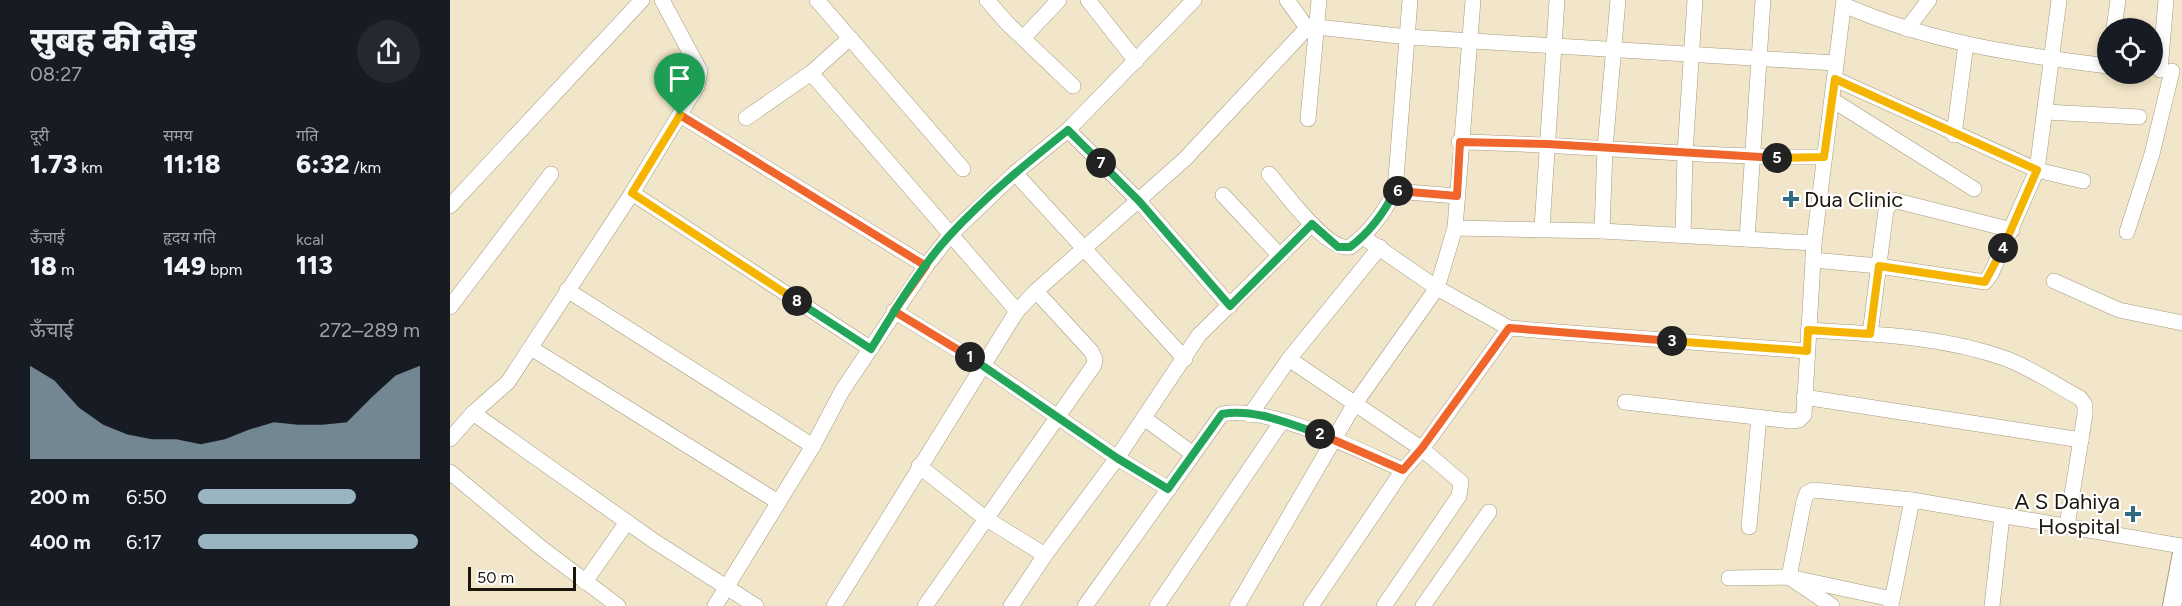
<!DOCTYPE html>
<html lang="hi">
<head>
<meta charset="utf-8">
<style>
  :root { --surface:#171b24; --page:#242831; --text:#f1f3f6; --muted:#9ea1a6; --accent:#9ab5c2 }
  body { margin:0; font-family:Figtree,"Noto Sans Devanagari",sans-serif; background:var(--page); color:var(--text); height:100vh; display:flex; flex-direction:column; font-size:22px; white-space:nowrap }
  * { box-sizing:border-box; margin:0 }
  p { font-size:20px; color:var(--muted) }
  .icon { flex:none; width:33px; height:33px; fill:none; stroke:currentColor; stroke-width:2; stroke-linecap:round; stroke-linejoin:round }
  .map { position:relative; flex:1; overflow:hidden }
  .sheet { display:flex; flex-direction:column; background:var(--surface); width:450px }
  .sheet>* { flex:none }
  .tools { position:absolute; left:1647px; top:18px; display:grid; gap:12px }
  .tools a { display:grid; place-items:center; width:66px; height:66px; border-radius:50%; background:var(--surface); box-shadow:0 3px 9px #0003; font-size:30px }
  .scale { position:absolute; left:18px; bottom:15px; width:108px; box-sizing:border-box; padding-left:6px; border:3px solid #1a160b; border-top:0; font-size:16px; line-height:21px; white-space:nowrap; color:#1a160b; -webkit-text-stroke:4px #fff; paint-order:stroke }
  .pin { position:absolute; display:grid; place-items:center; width:51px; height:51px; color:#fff; margin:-62px -26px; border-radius:50% 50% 50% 0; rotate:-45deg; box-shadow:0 0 6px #0007 }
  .pin .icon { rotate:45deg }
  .km { position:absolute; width:30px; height:30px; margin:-15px; border-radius:50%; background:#222; color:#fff; font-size:16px; line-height:30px; text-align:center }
  .round { display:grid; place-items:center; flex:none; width:63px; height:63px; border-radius:32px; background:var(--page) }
  .head { display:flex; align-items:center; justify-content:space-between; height:102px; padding:0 30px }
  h1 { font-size:33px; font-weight:800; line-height:45px }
  .stats { display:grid; grid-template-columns:repeat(3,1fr); gap:9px; height:102px; padding:6px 30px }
  .stats div { display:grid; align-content:center }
  .stats b { font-size:26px; font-weight:800 }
  .stats small { font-size:16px; font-weight:400 }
  .stats p { font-size:16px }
  .chart { height:168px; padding:12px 30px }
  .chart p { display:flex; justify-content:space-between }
  .chart svg { width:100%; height:108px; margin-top:6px; fill:var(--accent); opacity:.7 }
  ul { padding:0 30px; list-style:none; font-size:20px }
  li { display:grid; grid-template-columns:96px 72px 1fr; align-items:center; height:45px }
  li i { height:15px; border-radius:8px; background:var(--accent) }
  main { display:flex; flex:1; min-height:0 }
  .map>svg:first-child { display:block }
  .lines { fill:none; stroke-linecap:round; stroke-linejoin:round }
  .minor-casing { stroke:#a59a7e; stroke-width:16 }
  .major-casing { stroke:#a59a7e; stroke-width:20 }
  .minor { stroke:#fff; stroke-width:15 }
  .major { stroke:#fff; stroke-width:18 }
  .split-1-casing { stroke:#fff; stroke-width:12 }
  .split-2-casing { stroke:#fff; stroke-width:12 }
  .split-3-casing { stroke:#fff; stroke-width:12 }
  .split-4-casing { stroke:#fff; stroke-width:12 }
  .split-5-casing { stroke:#fff; stroke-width:12 }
  .split-6-casing { stroke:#fff; stroke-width:12 }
  .split-7-casing { stroke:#fff; stroke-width:12 }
  .split-8-casing { stroke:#fff; stroke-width:12 }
  .split-9-casing { stroke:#fff; stroke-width:12 }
  .split-1 { stroke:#f0652b; stroke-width:8 }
  .split-2 { stroke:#22a559; stroke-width:8 }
  .split-3 { stroke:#f0652b; stroke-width:8 }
  .split-4 { stroke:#f5b400; stroke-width:8 }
  .split-5 { stroke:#f5b400; stroke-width:8 }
  .split-6 { stroke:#f0652b; stroke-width:8 }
  .split-7 { stroke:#22a559; stroke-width:8 }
  .split-8 { stroke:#22a559; stroke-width:8 }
  .split-9 { stroke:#f5b400; stroke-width:8 }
  .poi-dot { fill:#2f6a82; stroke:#fff; stroke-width:2 }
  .labels { text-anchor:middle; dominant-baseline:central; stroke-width:4.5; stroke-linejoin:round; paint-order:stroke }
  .poi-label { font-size:22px; fill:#1a160b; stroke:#fff; text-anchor:start }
</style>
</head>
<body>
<main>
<section class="sheet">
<div class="head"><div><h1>सुबह की दौड़</h1><p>08:27</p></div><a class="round"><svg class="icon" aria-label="share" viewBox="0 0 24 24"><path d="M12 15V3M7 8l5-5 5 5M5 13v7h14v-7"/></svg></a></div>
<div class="stats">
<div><p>दूरी</p><b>1.73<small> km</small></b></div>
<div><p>समय</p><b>11:18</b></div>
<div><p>गति</p><b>6:32<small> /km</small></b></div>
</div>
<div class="stats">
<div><p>ऊँचाई</p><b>18<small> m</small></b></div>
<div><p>हृदय गति</p><b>149<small> bpm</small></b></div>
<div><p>kcal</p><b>113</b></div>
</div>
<div class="chart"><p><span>ऊँचाई</span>272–289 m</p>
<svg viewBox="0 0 160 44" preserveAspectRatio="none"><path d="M0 44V6L10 12L20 23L30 30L40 34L50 36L60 36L70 38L80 36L90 32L100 29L110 30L120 30L130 29L140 19L150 10L160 6V44z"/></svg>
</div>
<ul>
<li><b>200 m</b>6:50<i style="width:71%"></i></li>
<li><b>400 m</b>6:17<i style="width:99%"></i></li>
</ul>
</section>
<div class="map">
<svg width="1732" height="606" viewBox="0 0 1732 606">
  <rect width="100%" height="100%" fill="#f1e6c9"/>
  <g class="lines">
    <g class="minor-casing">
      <g id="minor">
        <polyline points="367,0 513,169"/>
        <polyline points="537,0 557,23 623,86"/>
        <polyline points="638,0 686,61"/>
        <polyline points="837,0 857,28"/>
        <path d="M1394,5C1477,42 1568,55 1658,66"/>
        <polyline points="1664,28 1668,0"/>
        <polyline points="1457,29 1479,0"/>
        <polyline points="400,38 361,73 567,311"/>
        <polyline points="573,38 609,0"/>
        <polyline points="1710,70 1716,0"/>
        <polyline points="1385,79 1587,170 1633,181"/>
        <polyline points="1384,101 1524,189"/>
        <polyline points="1596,112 1689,117"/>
        <polyline points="230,115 476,266"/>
        <polyline points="296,118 361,73"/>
        <polyline points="858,119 869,0"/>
        <polyline points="618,130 689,201 780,306"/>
        <polyline points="1504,135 1516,44"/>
        <path d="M1009,142C1131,144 1252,158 1374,157"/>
        <polyline points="565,173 735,359"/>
        <path d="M819,174C834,191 877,252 900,247C920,232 934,213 945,191L960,0"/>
        <polyline points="945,191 1007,196"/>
        <polyline points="182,193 421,349"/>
        <polyline points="773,195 830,256"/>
        <polyline points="0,206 192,0"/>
        <polyline points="1005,228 1152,231 1364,243"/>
        <polyline points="1092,228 1107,0"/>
        <polyline points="1152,231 1155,148 1168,0"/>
        <polyline points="1677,232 1702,154 1722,71"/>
        <polyline points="1233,236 1235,153 1245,0"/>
        <polyline points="913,237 987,288 1059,328 1357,351"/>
        <polyline points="1297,239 1313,0"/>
        <polyline points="1363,260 1429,266 1535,282 1541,274 1587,170 1609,0"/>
        <polyline points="1604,281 1669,310 1732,323"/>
        <polyline points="117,290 363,446"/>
        <polyline points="0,307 101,174"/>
        <polyline points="444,311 534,366 667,458 719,489"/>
        <path d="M1358,330C1425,334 1493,336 1557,359C1582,369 1606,385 1630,398L1635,405V414L1617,526"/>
        <polyline points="1420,334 1436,210 1443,200 1562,230"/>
        <polyline points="81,348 328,502"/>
        <polyline points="839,359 972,449 1011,482 1009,496 934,606"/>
        <polyline points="1354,397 1631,440"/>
        <polyline points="1175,402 1341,421 1349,420 1354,415 1364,243 1394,0"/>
        <polyline points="23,413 204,541 306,606"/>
        <polyline points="800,415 839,359 930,247"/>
        <polyline points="694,418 743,454"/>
        <polyline points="0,439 23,413 58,382 182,193 247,86 250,71 212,0"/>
        <polyline points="469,466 535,518 595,555"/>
        <polyline points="0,472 90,547 168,606"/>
        <polyline points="1299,527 1309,417"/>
        <polyline points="1279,578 1339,577 1442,599"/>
        <polyline points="135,582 177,522"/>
        <polyline points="265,606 363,446 392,391 476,266 500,235 565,173 618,130 744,0"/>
        <polyline points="384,606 567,311 586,291 735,159 857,28 867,27 958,37 1385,63"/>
        <polyline points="475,606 644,365 645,359 641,351 586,291"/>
        <polyline points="561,606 595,555 667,458 749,335 862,224"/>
        <path d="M635,606L772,414C820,405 908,450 953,470"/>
        <polyline points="707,606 832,421"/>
        <polyline points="787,606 904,405 987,288 1005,228 1023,0"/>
        <polyline points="861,606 953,470 972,449 1059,328"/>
        <polyline points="973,606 1039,512"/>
        <polyline points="1382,606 1339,577 1354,501 1357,493 1364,490 1462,500 1732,546"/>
        <polyline points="1441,606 1462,500"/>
        <polyline points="1542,606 1552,516"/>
      </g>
    </g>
    <g class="major-casing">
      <polyline id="major" points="1722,606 1732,553"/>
    </g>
    <use href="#minor" class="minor"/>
    <use href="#major" class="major"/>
  </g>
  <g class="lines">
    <g class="split-1-casing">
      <polyline id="split-1" points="230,115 476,266 444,311 520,357"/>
    </g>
    <g class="split-2-casing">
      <path id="split-2" d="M520,357L667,458L718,489L772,414C804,408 840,424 870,434"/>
    </g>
    <g class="split-3-casing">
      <polyline id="split-3" points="870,434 953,470 972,448 1059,328 1222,341"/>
    </g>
    <g class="split-4-casing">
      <polyline id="split-4" points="1222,341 1357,351 1358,330 1420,334 1429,266 1535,282 1553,248"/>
    </g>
    <g class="split-5-casing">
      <polyline id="split-5" points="1327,158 1374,157 1385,79 1587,170 1553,248"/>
    </g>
    <g class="split-6-casing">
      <polyline id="split-6" points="948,191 1007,196 1010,142 1097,144 1327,158"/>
    </g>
    <g class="split-7-casing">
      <path id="split-7" d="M651,163L689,201L780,306L862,224L888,247H900C920,232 934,213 945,191H948"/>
    </g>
    <g class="split-8-casing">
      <path id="split-8" d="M347,301L421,349C445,310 469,269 500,235C536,196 577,163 618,130L651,163"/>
    </g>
    <g class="split-9-casing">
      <polyline id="split-9" points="230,115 182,193 347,301"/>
    </g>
    <use href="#split-1" class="split-1"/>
    <use href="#split-2" class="split-2"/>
    <use href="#split-3" class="split-3"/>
    <use href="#split-4" class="split-4"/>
    <use href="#split-5" class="split-5"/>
    <use href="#split-6" class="split-6"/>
    <use href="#split-7" class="split-7"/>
    <use href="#split-8" class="split-8"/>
    <use href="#split-9" class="split-9"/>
  </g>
  <g class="poi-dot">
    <path d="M1338 190h6v6h6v6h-6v6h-6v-6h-6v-6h6z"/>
    <path d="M1680 505h6v6h6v6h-6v6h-6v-6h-6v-6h6z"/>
  </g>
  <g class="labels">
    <g class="poi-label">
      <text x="1354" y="199">Dua Clinic</text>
      <text x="1670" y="501" text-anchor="end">A S Dahiya<tspan x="1670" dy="25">Hospital</tspan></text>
    </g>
  </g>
</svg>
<div class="tools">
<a><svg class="icon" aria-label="locate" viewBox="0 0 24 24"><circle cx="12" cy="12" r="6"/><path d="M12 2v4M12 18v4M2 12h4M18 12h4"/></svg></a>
</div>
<div class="scale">50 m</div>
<div class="pin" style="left:230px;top:115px;background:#1e9e55"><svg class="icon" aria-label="arrive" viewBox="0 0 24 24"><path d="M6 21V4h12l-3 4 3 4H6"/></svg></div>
<b class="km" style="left:520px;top:357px">1</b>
<b class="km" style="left:870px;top:434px">2</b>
<b class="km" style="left:1222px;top:341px">3</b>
<b class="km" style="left:1553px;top:248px">4</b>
<b class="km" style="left:1327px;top:158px">5</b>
<b class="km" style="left:948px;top:191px">6</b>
<b class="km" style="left:651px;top:163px">7</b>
<b class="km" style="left:347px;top:301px">8</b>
</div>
</main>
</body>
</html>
